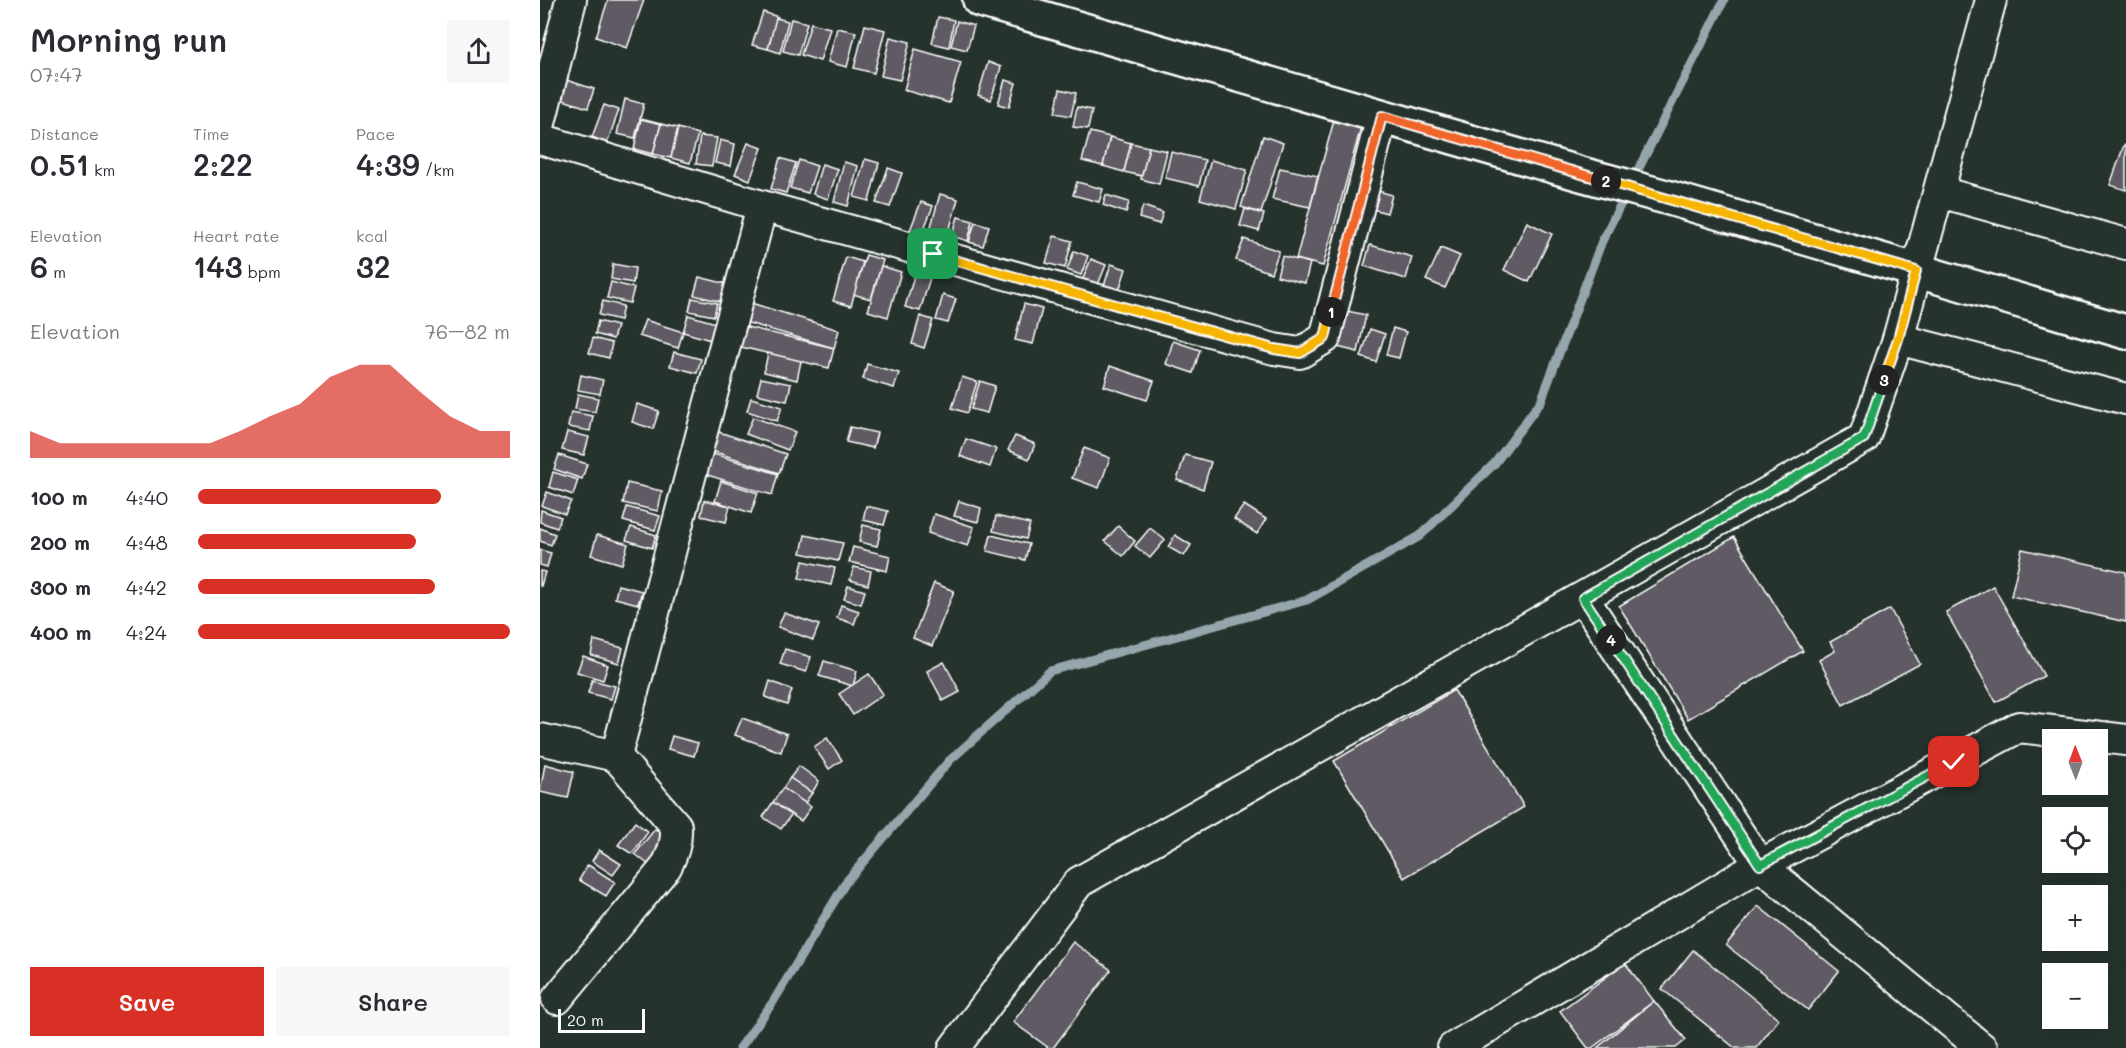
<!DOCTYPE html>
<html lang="en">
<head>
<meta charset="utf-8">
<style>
  :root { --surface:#fff; --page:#f7f7f7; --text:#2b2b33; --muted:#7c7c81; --accent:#d93025 }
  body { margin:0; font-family:Mali,sans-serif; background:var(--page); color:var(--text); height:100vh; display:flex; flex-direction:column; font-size:22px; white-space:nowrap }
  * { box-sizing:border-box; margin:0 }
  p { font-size:20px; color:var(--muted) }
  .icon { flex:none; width:33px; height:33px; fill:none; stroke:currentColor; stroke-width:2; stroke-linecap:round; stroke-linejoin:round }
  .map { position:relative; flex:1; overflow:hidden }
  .details { display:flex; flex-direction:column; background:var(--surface); width:540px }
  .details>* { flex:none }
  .needle { width:39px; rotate:359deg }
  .buttons { position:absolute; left:1502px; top:729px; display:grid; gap:12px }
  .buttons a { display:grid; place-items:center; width:66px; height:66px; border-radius:0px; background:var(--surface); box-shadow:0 6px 24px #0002; font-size:30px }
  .scale { position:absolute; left:18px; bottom:15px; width:87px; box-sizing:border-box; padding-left:6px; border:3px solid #fff; border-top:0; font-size:16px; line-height:21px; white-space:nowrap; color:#fff; -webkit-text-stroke:4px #26332d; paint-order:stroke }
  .pin { position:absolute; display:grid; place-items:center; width:51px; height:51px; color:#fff; margin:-26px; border-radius:12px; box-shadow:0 3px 9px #0006 }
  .km { position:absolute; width:30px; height:30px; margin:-15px; border-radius:50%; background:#222; color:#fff; font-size:16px; line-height:30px; text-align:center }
  .round { display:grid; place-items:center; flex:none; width:63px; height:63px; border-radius:0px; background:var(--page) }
  .overview { display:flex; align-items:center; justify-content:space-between; height:102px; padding:0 30px }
  h1 { font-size:33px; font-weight:600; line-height:45px }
  .figures { display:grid; grid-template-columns:repeat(3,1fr); gap:9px; height:102px; padding:6px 30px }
  .figures div { display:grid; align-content:center }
  .figures b { font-size:30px; font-weight:600 }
  .figures small { font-size:16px; font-weight:400 }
  .figures p { font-size:16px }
  .chart { height:168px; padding:12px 30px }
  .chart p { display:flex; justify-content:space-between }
  .chart svg { width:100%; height:108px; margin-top:6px; fill:var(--accent); opacity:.7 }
  .button { display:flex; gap:12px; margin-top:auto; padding:12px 30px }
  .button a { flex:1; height:69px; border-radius:0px; background:var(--accent); color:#fff; font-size:24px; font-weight:600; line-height:69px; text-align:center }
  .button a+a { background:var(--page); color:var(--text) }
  ul { padding:0 30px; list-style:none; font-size:20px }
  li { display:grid; grid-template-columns:96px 72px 1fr; align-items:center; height:45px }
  li i { height:15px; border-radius:8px; background:var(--accent) }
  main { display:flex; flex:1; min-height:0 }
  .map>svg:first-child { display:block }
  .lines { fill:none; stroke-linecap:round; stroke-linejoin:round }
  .stream { stroke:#95a6ac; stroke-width:9 }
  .building { fill:#5f5a64; stroke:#fff; stroke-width:1.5 }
  .street-casing { stroke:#fff; stroke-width:34 }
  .secondary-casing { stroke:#fff; stroke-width:38 }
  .street { stroke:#26332d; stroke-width:30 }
  .secondary { stroke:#26332d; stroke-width:33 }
  .split-1-casing { stroke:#fff; stroke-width:12 }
  .split-2-casing { stroke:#fff; stroke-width:12 }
  .split-3-casing { stroke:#fff; stroke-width:12 }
  .split-4-casing { stroke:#fff; stroke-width:12 }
  .split-5-casing { stroke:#fff; stroke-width:12 }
  .split-1 { stroke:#f5b400; stroke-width:8 }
  .split-2 { stroke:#f0652b; stroke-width:8 }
  .split-3 { stroke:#f5b400; stroke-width:8 }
  .split-4 { stroke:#22a559; stroke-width:8 }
  .split-5 { stroke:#22a559; stroke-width:8 }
</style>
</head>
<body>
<main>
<section class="details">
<div class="overview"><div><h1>Morning run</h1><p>07:47</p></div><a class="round"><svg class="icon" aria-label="share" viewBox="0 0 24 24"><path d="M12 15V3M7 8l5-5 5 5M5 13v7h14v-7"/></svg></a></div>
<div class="figures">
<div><p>Distance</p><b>0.51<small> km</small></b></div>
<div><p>Time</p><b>2:22</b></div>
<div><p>Pace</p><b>4:39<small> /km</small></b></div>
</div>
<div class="figures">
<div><p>Elevation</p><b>6<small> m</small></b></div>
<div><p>Heart rate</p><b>143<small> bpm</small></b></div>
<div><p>kcal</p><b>32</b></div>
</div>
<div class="chart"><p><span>Elevation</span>76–82 m</p>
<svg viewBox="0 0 160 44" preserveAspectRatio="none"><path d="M0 44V33L10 38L20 38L30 38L40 38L50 38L60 38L70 33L80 27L90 22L100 11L110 6L120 6L130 17L140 27L150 33L160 33V44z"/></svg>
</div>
<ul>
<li><b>100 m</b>4:40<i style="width:78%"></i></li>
<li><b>200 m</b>4:48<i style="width:70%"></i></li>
<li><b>300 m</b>4:42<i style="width:76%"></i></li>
<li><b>400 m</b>4:24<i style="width:100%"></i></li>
</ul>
<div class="button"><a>Save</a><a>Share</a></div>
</section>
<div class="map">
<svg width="1586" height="1048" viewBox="0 0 1586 1048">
  <rect width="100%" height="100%" fill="#26332d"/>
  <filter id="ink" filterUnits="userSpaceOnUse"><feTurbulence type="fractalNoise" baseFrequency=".0167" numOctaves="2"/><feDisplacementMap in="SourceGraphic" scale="12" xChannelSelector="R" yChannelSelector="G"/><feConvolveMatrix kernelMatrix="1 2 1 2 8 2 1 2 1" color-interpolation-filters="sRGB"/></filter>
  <g filter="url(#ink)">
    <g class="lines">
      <polyline class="stream" points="200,1048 233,1002 306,882 409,761 510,671 767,600 880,536 955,463 1001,401 1062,241 1184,0"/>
    </g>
    <g class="building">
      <polygon points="68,0 104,0 87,48 56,37"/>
      <polygon points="223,12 238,17 228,49 212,45"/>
      <polygon points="398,17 414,20 409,47 392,43"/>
      <polygon points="236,18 248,21 240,53 228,49"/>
      <polygon points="251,19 267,23 258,55 243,51"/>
      <polygon points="417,21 434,26 427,50 411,46"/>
      <polygon points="271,23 290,28 280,61 261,55"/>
      <polygon points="325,25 345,30 334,73 314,68"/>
      <polygon points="297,28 316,32 307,67 288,62"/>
      <polygon points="350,37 370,42 360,80 341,76"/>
      <polygon points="375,49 421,62 409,103 364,90"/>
      <polygon points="448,62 461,67 451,100 438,95"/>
      <polygon points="23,79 54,89 48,108 17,98"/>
      <polygon points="465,80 476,83 469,107 458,104"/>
      <polygon points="520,89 536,93 531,116 515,113"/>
      <polygon points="85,99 104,104 95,138 77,134"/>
      <polygon points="64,105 79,110 67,143 52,137"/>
      <polygon points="537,107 552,110 548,129 533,127"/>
      <polygon points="101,119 121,124 113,154 94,149"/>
      <polygon points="794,120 821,127 783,266 756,259"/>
      <polygon points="121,124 138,128 131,158 113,154"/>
      <polygon points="138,128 158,134 150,163 131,158"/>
      <polygon points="550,132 570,137 563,166 542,161"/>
      <polygon points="160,136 177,138 172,166 156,164"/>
      <polygon points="723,136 743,143 721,213 701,207"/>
      <polygon points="570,137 591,143 584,172 563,166"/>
      <polygon points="180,140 195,144 191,166 175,163"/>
      <polygon points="208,143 222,148 210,180 195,174"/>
      <polygon points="591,143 609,147 602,176 584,172"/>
      <polygon points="1584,145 1586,146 1586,190 1570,185"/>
      <polygon points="609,147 627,151 619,184 601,179"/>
      <polygon points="631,152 665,160 659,186 625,178"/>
      <polygon points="240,158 256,163 246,193 231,189"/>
      <polygon points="325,159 339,163 329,201 314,197"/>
      <polygon points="259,160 277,166 268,193 250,188"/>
      <polygon points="671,160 707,170 696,209 660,199"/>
      <polygon points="304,162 318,166 308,206 294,202"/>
      <polygon points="282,164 298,169 288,199 273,194"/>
      <polygon points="348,168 362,173 350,207 336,203"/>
      <polygon points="740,168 778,176 770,207 732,199"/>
      <polygon points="537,182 563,189 559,202 533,195"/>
      <polygon points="828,188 852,195 847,213 822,206"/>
      <polygon points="400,194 418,199 408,235 390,230"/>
      <polygon points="566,195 589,202 586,213 563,205"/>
      <polygon points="381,202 393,206 382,234 370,230"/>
      <polygon points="603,206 623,213 619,224 599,218"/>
      <polygon points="705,209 724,214 719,231 700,226"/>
      <polygon points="418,217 433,221 428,241 412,236"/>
      <polygon points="435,222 449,226 443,246 429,242"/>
      <polygon points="987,222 1012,234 989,282 964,270"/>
      <polygon points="514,236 532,241 525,268 506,263"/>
      <polygon points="704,239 739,251 731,273 696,260"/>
      <polygon points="830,245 872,257 866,279 824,266"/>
      <polygon points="901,248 920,256 905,288 886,280"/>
      <polygon points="534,251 548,256 541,275 527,270"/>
      <polygon points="326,255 343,260 331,299 313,294"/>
      <polygon points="742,256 770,263 765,283 737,276"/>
      <polygon points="306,257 323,262 311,306 293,301"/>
      <polygon points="551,259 566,265 557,287 542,281"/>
      <polygon points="73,264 95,268 93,283 71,279"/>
      <polygon points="571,264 586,269 578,294 563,289"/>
      <polygon points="341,266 361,272 348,317 328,311"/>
      <polygon points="375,273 390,278 380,311 365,307"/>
      <polygon points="159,277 187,284 182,302 154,295"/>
      <polygon points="71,282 94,288 90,303 67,298"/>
      <polygon points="403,295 416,299 408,323 396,320"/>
      <polygon points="152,298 177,303 174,316 149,311"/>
      <polygon points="63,301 83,306 80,320 59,315"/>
      <polygon points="211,303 299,330 294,348 205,322"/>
      <polygon points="484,304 502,309 493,344 475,340"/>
      <polygon points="798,309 826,315 818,352 789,345"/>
      <polygon points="148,315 179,324 174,341 143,332"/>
      <polygon points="380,316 393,320 384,348 372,344"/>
      <polygon points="105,320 143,332 138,348 99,336"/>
      <polygon points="58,321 77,326 73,339 55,334"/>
      <polygon points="203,326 294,348 289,368 197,346"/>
      <polygon points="853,328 866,332 859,358 846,355"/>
      <polygon points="830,329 845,334 836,362 821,357"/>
      <polygon points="53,338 72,343 69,358 49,353"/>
      <polygon points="633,341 660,350 653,373 626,364"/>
      <polygon points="134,352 161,359 157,373 130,366"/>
      <polygon points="228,353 261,361 257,380 224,372"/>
      <polygon points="327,364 359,373 354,388 323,379"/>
      <polygon points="570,366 614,381 607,400 564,386"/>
      <polygon points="41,375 63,380 60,394 38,390"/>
      <polygon points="422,377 437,382 427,413 412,408"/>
      <polygon points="221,378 251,384 247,401 217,394"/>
      <polygon points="440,381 455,386 447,413 431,409"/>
      <polygon points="38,394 58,398 55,412 35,409"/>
      <polygon points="211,398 242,407 237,421 207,411"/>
      <polygon points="97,404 119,411 113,429 92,422"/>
      <polygon points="31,412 53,416 50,431 28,427"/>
      <polygon points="213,417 255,432 248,450 206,434"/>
      <polygon points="310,427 337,433 333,448 306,442"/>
      <polygon points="173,430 246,454 239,473 166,449"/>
      <polygon points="27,432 49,437 44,455 22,450"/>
      <polygon points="475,436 495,444 489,459 468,450"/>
      <polygon points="426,439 456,449 450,467 420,456"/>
      <polygon points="544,448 570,458 559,488 532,478"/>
      <polygon points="167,452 238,474 232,495 161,473"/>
      <polygon points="19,455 47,464 42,479 14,469"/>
      <polygon points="645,455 671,462 663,489 637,480"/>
      <polygon points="13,472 38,480 33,495 9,487"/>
      <polygon points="181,481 218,493 211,513 175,501"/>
      <polygon points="87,483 122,491 118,511 83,503"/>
      <polygon points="7,492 31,501 25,514 2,506"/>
      <polygon points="164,500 190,506 186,522 161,516"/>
      <polygon points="419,501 441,508 438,522 414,516"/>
      <polygon points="704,505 726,519 717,534 694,519"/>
      <polygon points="326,506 348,511 344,525 323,520"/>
      <polygon points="87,507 120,516 115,530 83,521"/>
      <polygon points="1,510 21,517 17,528 0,522"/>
      <polygon points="394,514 434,527 428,546 388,533"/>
      <polygon points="456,516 490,524 486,539 453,531"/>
      <polygon points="323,525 341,529 337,546 319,542"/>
      <polygon points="578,526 595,541 583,556 565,541"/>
      <polygon points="91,527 116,535 112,548 86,540"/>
      <polygon points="0,528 15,534 11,545 0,541"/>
      <polygon points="610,528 625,540 610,558 595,546"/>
      <polygon points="57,535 88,544 82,564 51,555"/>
      <polygon points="265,535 303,543 298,561 261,553"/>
      <polygon points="451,535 489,544 485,560 447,551"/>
      <polygon points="635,535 651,545 644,556 628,547"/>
      <polygon points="1194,537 1263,651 1148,719 1079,606"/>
      <polygon points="313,547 350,556 347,571 309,562"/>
      <polygon points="1482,549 1586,572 1586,622 1471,596"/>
      <polygon points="0,550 11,553 7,567 0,565"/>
      <polygon points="263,561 295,568 291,585 259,578"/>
      <polygon points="314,567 331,571 328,585 310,580"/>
      <polygon points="0,571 5,572 1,586 0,586"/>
      <polygon points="394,583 414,591 392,646 373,638"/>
      <polygon points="78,585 102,591 98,604 75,598"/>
      <polygon points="308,586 325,591 321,604 304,599"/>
      <polygon points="1453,586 1504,676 1456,702 1406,612"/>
      <polygon points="301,605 319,611 314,624 297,618"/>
      <polygon points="1350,609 1380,664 1303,705 1279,660 1295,651 1290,642"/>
      <polygon points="244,613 279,625 273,640 238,627"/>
      <polygon points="54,640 83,648 79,663 51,655"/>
      <polygon points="245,649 271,657 266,672 240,664"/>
      <polygon points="43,656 68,665 63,680 37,672"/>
      <polygon points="284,661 317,671 313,686 279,676"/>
      <polygon points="404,662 420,692 403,701 387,671"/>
      <polygon points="329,674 343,694 313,715 299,694"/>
      <polygon points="52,680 75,686 71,699 48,693"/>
      <polygon points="230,681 252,690 247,705 225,697"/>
      <polygon points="914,690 984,807 864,878 794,761"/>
      <polygon points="202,718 247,734 241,752 195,735"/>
      <polygon points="132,736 158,743 154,756 128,749"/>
      <polygon points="287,738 302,760 289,769 274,747"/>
      <polygon points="5,764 34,772 28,798 0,792"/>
      <polygon points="259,766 279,781 272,793 250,778"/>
      <polygon points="250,778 272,793 265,803 243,788"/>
      <polygon points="243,788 271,807 261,821 233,802"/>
      <polygon points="233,802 251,815 241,829 223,817"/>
      <polygon points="95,822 108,832 92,854 78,845"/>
      <polygon points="115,829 129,839 109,865 95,854"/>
      <polygon points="59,850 81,864 73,875 52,861"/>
      <polygon points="48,865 75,882 66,896 39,880"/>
      <polygon points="1218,906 1299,971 1268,1010 1186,945"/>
      <polygon points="533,942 571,970 513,1048 509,1048 473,1022"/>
      <polygon points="1153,950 1239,1019 1216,1048 1195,1048 1122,989"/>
      <polygon points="1085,963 1114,1001 1052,1048 1048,1048 1020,1011"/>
      <polygon points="1114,1001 1146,1040 1136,1048 1057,1048"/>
    </g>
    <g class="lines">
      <g class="street-casing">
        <g id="street">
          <polyline points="0,123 31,0"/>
          <polyline points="0,139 222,206 734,349 760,353 785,338 842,116"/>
          <polyline points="1400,192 1586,244"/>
          <polyline points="1358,339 1586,399"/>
          <polyline points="1043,598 1220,865 1442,1048"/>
          <polyline points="0,739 76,756 222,206"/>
          <path d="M17,999L126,867C133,853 137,842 136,826L76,756"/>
          <polyline points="414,1048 539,882 1324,438 1358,339 1451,0"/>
          <polyline points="913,1048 1220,865 1479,727 1586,740"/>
        </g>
      </g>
      <g class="secondary-casing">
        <polyline id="secondary" points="440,0 1041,174 1126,197 1586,332"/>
      </g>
      <use href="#street" class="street"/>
      <use href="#secondary" class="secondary"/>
    </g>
  </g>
  <g class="lines" filter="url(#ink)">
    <g class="split-1-casing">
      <polyline id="split-1" points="393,254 734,349 760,353 785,338 791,312"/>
    </g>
    <g class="split-2-casing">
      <polyline id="split-2" points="791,312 842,116 1066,181"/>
    </g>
    <g class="split-3-casing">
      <polyline id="split-3" points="1066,181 1376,271 1358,339 1344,380"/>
    </g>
    <g class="split-4-casing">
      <polyline id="split-4" points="1071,640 1043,598 1324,438 1344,380"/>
    </g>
    <g class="split-5-casing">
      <polyline id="split-5" points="1071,640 1220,865 1414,762"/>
    </g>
    <use href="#split-1" class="split-1"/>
    <use href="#split-2" class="split-2"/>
    <use href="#split-3" class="split-3"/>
    <use href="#split-4" class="split-4"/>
    <use href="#split-5" class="split-5"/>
  </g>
</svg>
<div class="buttons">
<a><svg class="needle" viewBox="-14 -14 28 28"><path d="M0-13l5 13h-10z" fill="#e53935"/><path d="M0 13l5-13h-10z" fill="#7c7c81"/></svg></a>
<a><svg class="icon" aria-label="locate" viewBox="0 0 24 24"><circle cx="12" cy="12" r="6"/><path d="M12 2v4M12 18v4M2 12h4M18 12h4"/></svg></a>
<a>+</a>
<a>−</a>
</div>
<div class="scale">20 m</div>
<div class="pin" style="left:393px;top:254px;background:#1e9e55"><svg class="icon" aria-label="arrive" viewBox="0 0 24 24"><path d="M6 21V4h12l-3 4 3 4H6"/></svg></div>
<div class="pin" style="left:1414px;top:762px;background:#d93025"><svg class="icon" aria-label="check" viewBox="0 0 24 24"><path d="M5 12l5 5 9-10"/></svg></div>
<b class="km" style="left:791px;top:312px">1</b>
<b class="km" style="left:1066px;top:181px">2</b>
<b class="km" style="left:1344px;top:380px">3</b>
<b class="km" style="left:1071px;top:640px">4</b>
</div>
</main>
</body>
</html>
